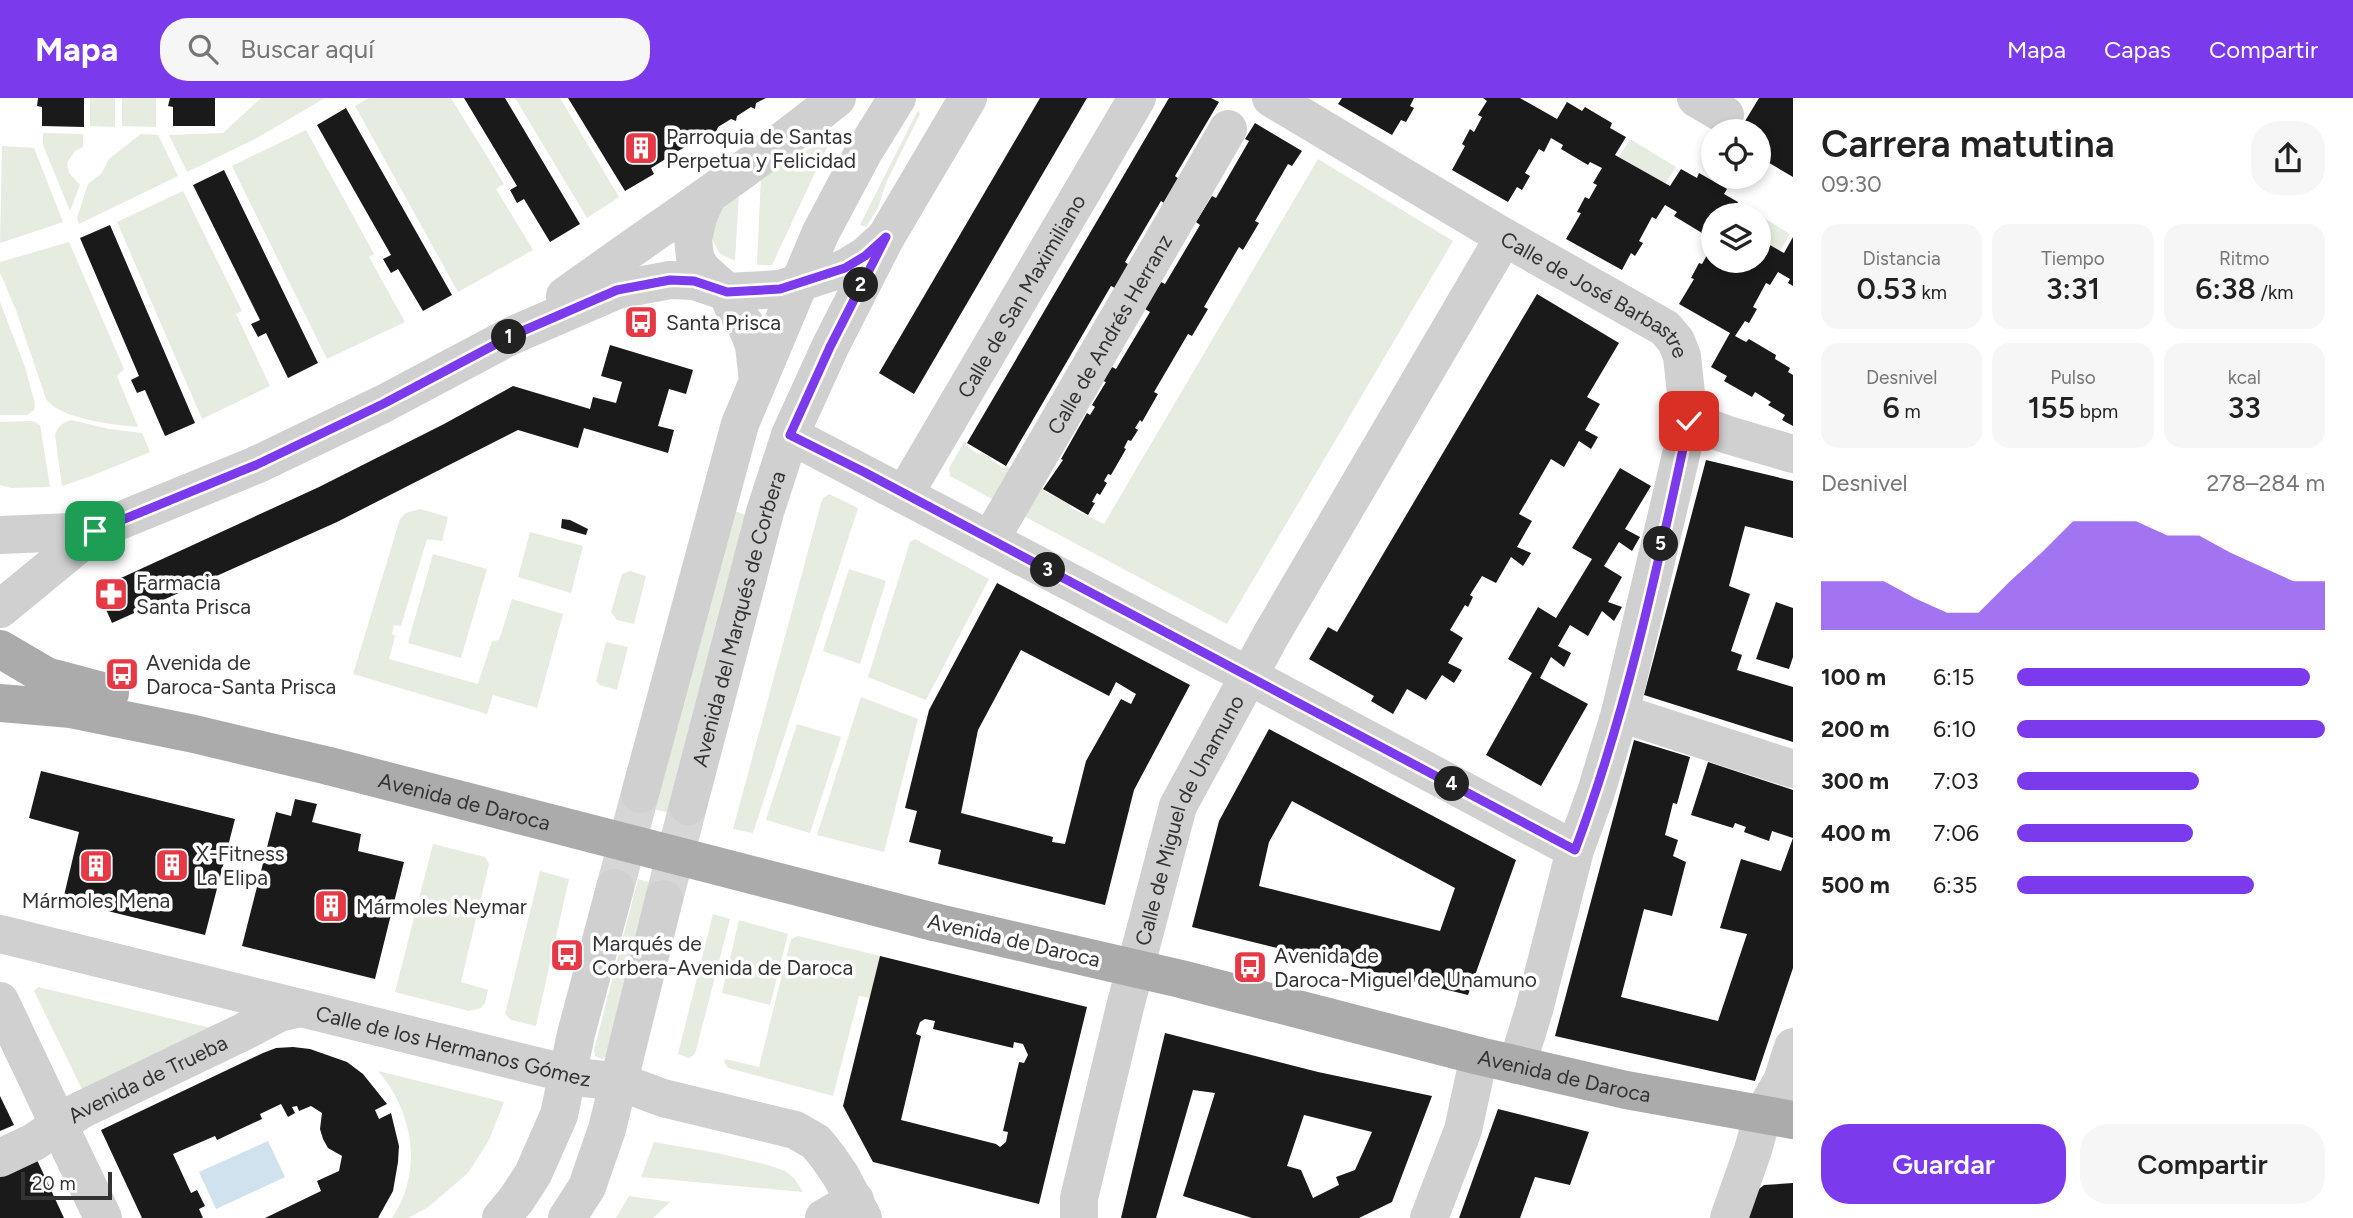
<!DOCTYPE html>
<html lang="es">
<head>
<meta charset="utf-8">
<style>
  :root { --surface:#fff; --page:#f6f6f6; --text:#222; --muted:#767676; --accent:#7c3aed }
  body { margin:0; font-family:Figtree,sans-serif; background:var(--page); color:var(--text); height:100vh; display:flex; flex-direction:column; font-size:26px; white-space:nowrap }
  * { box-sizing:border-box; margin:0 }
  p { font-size:23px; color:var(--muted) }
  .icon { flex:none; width:38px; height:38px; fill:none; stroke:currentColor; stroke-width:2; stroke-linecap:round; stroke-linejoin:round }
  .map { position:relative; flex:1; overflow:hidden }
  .drawer { display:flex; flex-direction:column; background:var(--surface); width:560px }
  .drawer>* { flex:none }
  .tools { position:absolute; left:1701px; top:21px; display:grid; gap:14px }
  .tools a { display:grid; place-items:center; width:70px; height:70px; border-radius:50%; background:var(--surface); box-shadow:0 4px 10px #0003; font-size:35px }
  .scale { position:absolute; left:21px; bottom:18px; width:91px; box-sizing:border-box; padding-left:7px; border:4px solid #333; border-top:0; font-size:19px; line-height:24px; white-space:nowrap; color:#333; -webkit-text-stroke:5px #fff; paint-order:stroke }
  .pin { position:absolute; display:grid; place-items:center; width:60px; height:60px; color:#fff; margin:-30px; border-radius:14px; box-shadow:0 4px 10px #0006 }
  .km { position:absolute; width:35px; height:35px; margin:-18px; border-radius:50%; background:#222; color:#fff; font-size:19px; line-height:35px; text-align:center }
  .round { display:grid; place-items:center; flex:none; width:74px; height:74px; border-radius:28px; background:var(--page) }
  .headline { display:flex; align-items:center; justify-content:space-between; height:119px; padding:0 28px }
  h1 { font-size:38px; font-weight:600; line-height:52px }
  .stats { display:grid; grid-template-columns:repeat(3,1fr); gap:10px; height:119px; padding:7px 28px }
  .stats div { display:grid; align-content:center; border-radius:18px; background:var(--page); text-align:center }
  .stats b { font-size:30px; font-weight:600 }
  .stats small { font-size:19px; font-weight:400 }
  .stats p { font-size:19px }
  .chart { height:196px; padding:14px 28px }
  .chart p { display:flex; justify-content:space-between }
  .chart svg { width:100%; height:126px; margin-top:7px; fill:var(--accent); opacity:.7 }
  .primary-button { display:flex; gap:14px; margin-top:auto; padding:14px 28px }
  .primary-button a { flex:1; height:80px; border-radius:28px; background:var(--accent); color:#fff; font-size:28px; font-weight:600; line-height:80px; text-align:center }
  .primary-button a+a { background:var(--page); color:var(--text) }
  ul { padding:0 28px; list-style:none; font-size:23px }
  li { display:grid; grid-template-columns:112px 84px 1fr; align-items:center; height:52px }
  li i { height:18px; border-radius:9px; background:var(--accent) }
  header { display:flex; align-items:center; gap:42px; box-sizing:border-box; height:98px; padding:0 35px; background:var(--accent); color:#fff }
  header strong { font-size:33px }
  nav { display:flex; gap:38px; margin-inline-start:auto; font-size:24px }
  .search { width:490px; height:63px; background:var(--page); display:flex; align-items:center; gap:18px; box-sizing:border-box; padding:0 24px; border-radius:28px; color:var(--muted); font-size:26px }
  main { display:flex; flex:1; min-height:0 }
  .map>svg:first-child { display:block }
  .green { fill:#e6ecdf }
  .water { fill:#cfe2ee }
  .building { fill:#1a1a1a; fill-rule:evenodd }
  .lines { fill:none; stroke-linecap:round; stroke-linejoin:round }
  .minor-tunnel { stroke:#d6d6d6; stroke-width:38; stroke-dasharray:38 19; stroke-linecap:butt }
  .minor { stroke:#d0d0d0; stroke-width:38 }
  .major { stroke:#ababab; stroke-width:38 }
  .major-bridge { stroke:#ababab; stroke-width:38 }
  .route-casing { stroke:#fff; stroke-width:14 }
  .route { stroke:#7c3aed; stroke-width:9 }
  .labels { text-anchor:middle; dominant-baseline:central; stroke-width:7; stroke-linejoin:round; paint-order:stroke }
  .poi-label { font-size:21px; fill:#333; stroke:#fff; text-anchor:start }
  .street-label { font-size:21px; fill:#333; stroke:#fff }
</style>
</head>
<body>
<header>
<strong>Mapa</strong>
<div class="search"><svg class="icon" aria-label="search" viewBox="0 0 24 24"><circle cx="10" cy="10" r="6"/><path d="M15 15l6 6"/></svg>Buscar aquí</div>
<nav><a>Mapa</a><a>Capas</a><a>Compartir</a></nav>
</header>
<main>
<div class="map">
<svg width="1793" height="1120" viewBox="0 0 1793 1120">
  <rect width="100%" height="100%" fill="#fff"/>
  <g class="green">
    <polygon points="90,0 115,0 115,29 90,28"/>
    <polygon points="122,0 156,0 156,29 122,28"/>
    <polygon points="261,0 325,0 257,40 187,74 169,37 223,35"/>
    <polygon points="369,0 451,0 504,86 496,91 533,152 458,194 355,8"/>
    <polygon points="515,0 560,0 619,99 587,120"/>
    <polygon points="919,13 920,16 886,85 878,110 866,129 860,127 917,14"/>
    <polygon points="306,32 374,156 369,159 405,224 327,261 232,68"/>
    <polygon points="43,35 83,36 83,49 75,53 67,65 69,75 80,87 70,113 43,47"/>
    <polygon points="141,36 158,37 178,78 79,126 77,120 88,86 101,76 109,61"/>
    <polygon points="1630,41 1676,69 1665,86 1619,59"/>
    <polygon points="826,43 828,47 772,167 757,167 761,78 785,63"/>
    <polygon points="2,48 34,50 63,124 0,145"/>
    <polygon points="1318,61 1453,143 1227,526 1014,413 1031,383 1045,392 1045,394 1070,406 1069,409 1104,426"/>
    <polygon points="183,93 242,213 236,216 270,288 202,321 117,124"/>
    <polygon points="739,95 735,163 720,156 712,141 716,116"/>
    <polygon points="1743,107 1790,136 1780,153 1759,141 1759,117 1737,117"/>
    <path d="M69,144L124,271L117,278L138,329C114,327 60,321 46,301L16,212L0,175V164Z"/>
    <polygon points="0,204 25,269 35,306 34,312 27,317 0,317"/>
    <path d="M71,322L109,331L142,335L150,354L94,377L62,388L55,337C58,328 62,325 71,322Z"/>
    <polygon points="0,324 32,323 40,327 50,389 12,390 0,387"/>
    <polygon points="964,344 967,345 966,348 980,357 982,354 1004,371 1006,368 1021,377 1003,407 950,378 949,370"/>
    <polygon points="829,396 858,410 753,735 733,731 821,405 823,400"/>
    <polygon points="420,411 448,419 442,443 427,441 401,528 394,527 392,536 395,538 389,561 478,586 492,543 499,542 512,501 563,516 537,610 493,597 487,616 353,576 400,421 406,415"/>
    <polygon points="735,413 749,418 731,476 670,715 654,711 718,465"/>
    <polygon points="530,434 583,448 571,495 518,479"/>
    <polygon points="915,441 989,481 926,602 868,579 910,444"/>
    <polygon points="433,456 487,471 461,560 408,545"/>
    <polygon points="849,471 886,483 860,566 823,553"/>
    <polygon points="630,473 646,478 634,526 617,522 611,514 622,476"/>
    <polygon points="606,544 628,549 617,592 600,587 596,583"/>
    <polygon points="861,599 918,621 884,754 817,737"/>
    <polygon points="797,626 841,639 810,735 766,722"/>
    <polygon points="433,746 485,759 489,766 461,884 488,892 485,905 481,910 469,913 395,894"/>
    <polygon points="540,773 569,781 536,928 511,922 505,916"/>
    <polygon points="638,781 652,785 610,956 602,961 595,958 594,952"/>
    <polygon points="713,816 730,821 695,956 689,960 678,956"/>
    <polygon points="739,822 788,836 770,907 722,895"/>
    <polygon points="798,838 880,858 870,900 859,898 833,998 728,970 724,964 726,961 759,969 791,841"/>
    <polygon points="38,889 215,931 83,993 34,893"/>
    <path d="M378,973L504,1004L489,1042L468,1075L427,1110L408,1120H392C424,1073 413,1013 378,973Z"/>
    <polygon points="654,1044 717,1055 768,1067 785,1073 794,1080 803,1094 641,1079"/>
    <polygon points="629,1098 670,1104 653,1120 616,1120"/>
  </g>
  <polygon class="water" points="268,1043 285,1079 216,1111 199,1074"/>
  <g class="building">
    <polygon points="38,0 84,0 84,29 42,28 42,9 37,8"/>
    <polygon points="170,0 215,0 215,28 173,28 173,9 168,8"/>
    <polygon points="464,0 505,0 580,126 550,144 524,101 517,105 510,92 517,88"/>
    <polygon points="568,0 766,0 756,5 755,11 751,9 737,18 736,23 731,21 718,29 716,34 712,33 698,42 696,46 692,45 678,53 677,58 672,57 651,70 654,76 625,93"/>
    <polygon points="1040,0 1087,0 914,296 879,275"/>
    <polygon points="1169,0 1211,0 1219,4 1175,78 1179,81 1164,105 1161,103 1125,164 1129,167 1115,190 1111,188 1006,368 967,345"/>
    <polygon points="1342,0 1414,0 1410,8 1414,10 1406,24 1401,22 1392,37 1338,6"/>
    <polygon points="1483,0 1520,0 1557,21 1567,4 1582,13 1585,9 1612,25 1610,30 1626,39 1615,57 1670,88 1681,71 1697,80 1699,75 1727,91 1724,96 1738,104 1731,117 1713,117 1713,135 1705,130 1702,135 1674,118 1677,114 1665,107 1656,121 1652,119 1639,143 1643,145 1635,158 1631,155 1622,172 1566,141 1581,115 1577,114 1585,99 1589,101 1597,87 1593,85 1602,70 1590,64 1588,67 1561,51 1563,47 1551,40 1544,54 1539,51 1525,75 1530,78 1522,92 1517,89 1508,104 1452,72 1465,48 1462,46 1470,31 1474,34 1482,19 1478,17 1487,3"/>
    <polygon points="1759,0 1793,0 1793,79 1759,59 1759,33 1739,33"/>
    <polygon points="346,10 452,197 423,213 398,171 391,175 383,161 391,157 317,27"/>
    <polygon points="1255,25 1302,53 1292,68 1288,66 1255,123 1259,125 1243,152 1239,149 1204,209 1208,211 1192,238 1188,236 1154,294 1158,296 1142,324 1140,322 1135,330 1138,332 1131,343 1128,342 1124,350 1126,351 1111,377 1108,376 1104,383 1107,385 1100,397 1097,395 1092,404 1095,405 1088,417 1043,391 1063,362 1061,361 1087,315 1090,317 1095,309 1092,307 1106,284 1103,283 1112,269 1116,271 1150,214 1145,211 1161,184 1165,186 1200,127 1196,124 1212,98 1216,100 1249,43 1245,41"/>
    <polygon points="224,72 318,265 288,280 266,235 258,239 251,226 260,222 193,87"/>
    <polygon points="110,127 195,325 165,338 145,292 137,295 131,282 139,278 80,140"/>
    <polygon points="1713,139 1713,163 1759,163 1759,141 1784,155 1793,139 1793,188 1788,185 1790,181 1778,174 1770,187 1766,185 1753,209 1757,211 1749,225 1745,223 1735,238 1746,244 1749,241 1776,257 1775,261 1790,270 1788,274 1793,277 1793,328 1782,322 1785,317 1768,307 1771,304 1755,294 1752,299 1724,283 1727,278 1711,269 1730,235 1679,206 1694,181 1691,180 1699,165 1702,166 1710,152 1707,151"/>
    <polygon points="1537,196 1619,245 1587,299 1600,306 1585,332 1598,339 1591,351 1579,343 1564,369 1551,361 1519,416 1532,423 1517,449 1531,455 1523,468 1511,459 1496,485 1482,478 1470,497 1473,499 1468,509 1465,507 1450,532 1463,540 1448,565 1462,572 1454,585 1442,577 1426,602 1407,591 1393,616 1371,603 1374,598 1309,561 1328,529 1337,534"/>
    <polygon points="610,247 693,272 686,296 669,291 658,328 674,332 668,355 584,330 578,350 518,332 337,424 112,525 97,491 319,389 444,326 513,288 590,311 593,299 616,305 622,284 601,278"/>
    <polygon points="1706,362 1793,383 1793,440 1745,428 1729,488 1750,496 1731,553 1742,557 1737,572 1793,589 1793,644 1644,597"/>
    <polygon points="1620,370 1651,388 1625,431 1640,439 1632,453 1619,444 1604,468 1622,479 1608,504 1622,509 1614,523 1602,513 1588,538 1570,527 1558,548 1571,555 1564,569 1551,559 1540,580 1588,606 1541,688 1486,657 1532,575 1508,561 1538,509 1556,520 1592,461 1572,450"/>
    <polygon points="562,421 570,422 588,431 586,437 561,430"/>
    <path d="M997,485L1190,587L1134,692L1105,807L938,766L941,752L909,744L917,713L905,710L929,612ZM1021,552L1109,598L1116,584L1136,596L1131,606L1121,601L1086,663L1065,746L1052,744L1053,739L961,715L978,632Z"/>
    <polygon points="1776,504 1793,510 1793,559 1789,571 1756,561"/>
    <path d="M1269,631L1516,762L1468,897L1192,829L1219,723ZM1292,703L1455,790L1440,833L1259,788L1269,744Z"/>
    <polygon points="1634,642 1690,659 1677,706 1673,705 1665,737 1678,742 1673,758 1686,764 1672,818 1644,811 1621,899 1718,923 1747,836 1720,830 1741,761 1781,773 1793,740 1793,870 1755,983 1555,938"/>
    <polygon points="1708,664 1793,692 1793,740 1772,733 1769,743 1744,734 1746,729 1735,725 1733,730 1691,717"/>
    <polygon points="41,673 235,721 205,837 63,802 79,734 29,720"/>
    <polygon points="295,701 317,706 312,724 361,736 358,753 404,764 375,881 242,848 276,714 291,718"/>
    <path d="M880,858L1087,909L1039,1106L873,1064L843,1008ZM925,921L935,923L933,931L1013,950L1014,944L1023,946L1028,957L1024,965L1019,964L1003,1033L1008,1034L1006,1044L1000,1049L996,1046L901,1022L921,938L916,936L920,924Z"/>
    <path d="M1165,935L1318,974L1432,998L1392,1104L1359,1120H1252L1183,1098L1215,995L1193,992L1156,1120H1121ZM1304,1017L1372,1034L1355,1072L1336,1079L1339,1087L1313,1100L1301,1072L1287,1068Z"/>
    <polygon points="293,949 310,951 347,964 363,976 387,1006 375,1012 379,1021 391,1015 399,1048 398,1064 393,1093 378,1120 265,1120 321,1093 317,1083 339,1073 342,1058 328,1050 323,1041 320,1031 322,1015 311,1008 299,1013 297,1008 292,1009 295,1015 288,1019 281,1006 260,1016 262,1021 217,1042 215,1038 173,1056 191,1095 197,1092 205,1108 199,1111 203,1120 142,1120 101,1032 263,955 276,950"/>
    <polygon points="0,998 14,1027 0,1033"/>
    <polygon points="1498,1011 1589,1034 1570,1087 1535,1079 1520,1120 1459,1120"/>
    <polygon points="37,1062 64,1120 0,1120 0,1079"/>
    <polygon points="1793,1085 1793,1120 1742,1120 1750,1098 1764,1087"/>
  </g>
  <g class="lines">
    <g class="minor-tunnel">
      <polyline points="615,790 640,696"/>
      <polyline points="664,801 688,708"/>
    </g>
    <g class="minor">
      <path id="s1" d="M1271,0L1504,139L1665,230L1676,243L1682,258L1689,323L1620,615L1596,694L1575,752L1534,912L1517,967"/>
      <polyline points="1696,0 1725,17"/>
      <polyline points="706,101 698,119 693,141 695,159 701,171 727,194 734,211 747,229 754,247 758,283"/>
      <path d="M565,198C656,132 750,71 837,0"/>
      <polyline points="1689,323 1728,337 1793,356"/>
      <polyline points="790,337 1249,578 1575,752"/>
      <path id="s2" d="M904,397L1137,0"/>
      <polyline points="0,437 95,433"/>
      <path id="s3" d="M990,442L1228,31"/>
      <polyline points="0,511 95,433 256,367 383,306 511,238 617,192 670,182 694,183 727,194 780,191 845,170 865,158 886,139"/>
      <polyline points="1620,615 1793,671"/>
      <polyline points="640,696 740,326 820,136 863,55 897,0"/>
      <path id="s4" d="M688,708L765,414L790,337L830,249L886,139L968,0"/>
      <path id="s5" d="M0,836L585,980L620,984L663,1000L795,1032L816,1044L828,1059L841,1078L863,1120"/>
      <polyline points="0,903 103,1120"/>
      <path id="s6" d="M0,1060L34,1044L79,1013L243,934L279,915L300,910"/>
      <polyline points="501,1120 516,1102 533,1076 559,1017 576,936 615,790"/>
      <polyline points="567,1120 587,1089 607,1031 664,801"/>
      <polyline points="824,1120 855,1102"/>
      <path id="s7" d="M1079,1120V1100L1125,909L1178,708L1271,537L1504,139"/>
      <polyline points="1429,1120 1463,1032 1479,958"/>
      <polyline points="1729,1120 1753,1052 1763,1016 1782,983 1793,949"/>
    </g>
    <g class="major">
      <polyline points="0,551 46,578 110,595"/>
      <polyline points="0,605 71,611 190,635 329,668"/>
      <path id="s8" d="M934,824L1181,881L1479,958L1626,992L1793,1022"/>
    </g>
    <path class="major-bridge" id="s9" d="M329,668L934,824"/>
  </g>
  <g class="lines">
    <g class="route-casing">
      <path id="route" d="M95,433L256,367L383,306L511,238L617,192L670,182L694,183L727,194L780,191L845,170L865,158L886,139L830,249L790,337L864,374L1575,752C1627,614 1658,467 1689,323"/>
    </g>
    <use href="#route" class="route"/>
  </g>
  <defs>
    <g id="building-square" transform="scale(1.75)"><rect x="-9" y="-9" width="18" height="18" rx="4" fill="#e63946" stroke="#fff"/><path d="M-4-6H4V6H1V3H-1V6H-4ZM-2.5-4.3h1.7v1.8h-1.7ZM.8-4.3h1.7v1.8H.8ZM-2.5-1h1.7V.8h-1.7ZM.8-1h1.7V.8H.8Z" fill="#fff"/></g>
    <g id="bus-square" transform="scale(1.75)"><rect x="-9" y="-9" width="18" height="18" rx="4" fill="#e63946" stroke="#fff"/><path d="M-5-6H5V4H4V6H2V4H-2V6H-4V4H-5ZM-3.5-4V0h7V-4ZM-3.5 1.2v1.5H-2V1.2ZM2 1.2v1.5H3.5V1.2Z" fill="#fff"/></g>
    <g id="pharmacy-square" transform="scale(1.75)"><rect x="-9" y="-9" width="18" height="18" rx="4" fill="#e63946" stroke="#fff"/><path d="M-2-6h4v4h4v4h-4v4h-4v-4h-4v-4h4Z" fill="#fff"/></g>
  </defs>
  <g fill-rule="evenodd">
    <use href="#building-square" x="641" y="50"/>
    <use href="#bus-square" x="641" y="224"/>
    <use href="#pharmacy-square" x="111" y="496"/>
    <use href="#bus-square" x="122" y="576"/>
    <use href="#building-square" x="172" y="767"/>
    <use href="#building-square" x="96" y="768"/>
    <use href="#building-square" x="331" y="808"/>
    <use href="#bus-square" x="567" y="857"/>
    <use href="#bus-square" x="1250" y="869"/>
  </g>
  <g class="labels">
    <g class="poi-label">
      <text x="666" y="38">Parroquia de Santas<tspan x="666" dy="24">Perpetua y Felicidad</tspan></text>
      <text x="666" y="224">Santa Prisca</text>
      <text x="136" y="484">Farmacia<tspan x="136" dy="24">Santa Prisca</tspan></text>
      <text x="146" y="564">Avenida de<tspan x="146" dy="24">Daroca-Santa Prisca</tspan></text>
      <text x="196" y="755">X-Fitness<tspan x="196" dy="24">La Elipa</tspan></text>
      <text x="96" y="802" text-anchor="middle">Mármoles Mena</text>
      <text x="356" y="808">Mármoles Neymar</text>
      <text x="592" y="845">Marqués de<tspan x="592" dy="24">Corbera-Avenida de Daroca</tspan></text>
      <text x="1274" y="857">Avenida de<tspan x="1274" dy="24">Daroca-Miguel de Unamuno</tspan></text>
    </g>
    <g class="street-label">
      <text stroke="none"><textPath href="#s2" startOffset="231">Calle de San Maximiliano</textPath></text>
      <text stroke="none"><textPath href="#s1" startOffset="380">Calle de José Barbastre</textPath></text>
      <text stroke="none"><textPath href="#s3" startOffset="238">Calle de Andrés Herranz</textPath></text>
      <text stroke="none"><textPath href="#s4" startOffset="194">Avenida del Marqués de Corbera</textPath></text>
      <text stroke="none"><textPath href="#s9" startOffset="140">Avenida de Daroca</textPath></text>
      <text stroke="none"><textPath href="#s7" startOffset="415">Calle de Miguel de Unamuno</textPath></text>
      <text transform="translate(1014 842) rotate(13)">Avenida de Daroca</text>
      <text stroke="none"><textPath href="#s5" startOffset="467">Calle de los Hermanos Gómez</textPath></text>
      <text stroke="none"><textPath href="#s8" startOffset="649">Avenida de Daroca</textPath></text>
      <text stroke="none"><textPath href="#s6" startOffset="168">Avenida de Trueba</textPath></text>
    </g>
  </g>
</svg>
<div class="tools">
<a><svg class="icon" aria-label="locate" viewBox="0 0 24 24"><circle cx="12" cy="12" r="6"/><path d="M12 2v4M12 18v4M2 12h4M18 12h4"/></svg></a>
<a><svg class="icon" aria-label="layers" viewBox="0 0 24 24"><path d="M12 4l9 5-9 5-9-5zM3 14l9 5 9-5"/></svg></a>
</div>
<div class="scale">20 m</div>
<div class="pin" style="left:95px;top:433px;background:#1e9e55"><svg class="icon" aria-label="arrive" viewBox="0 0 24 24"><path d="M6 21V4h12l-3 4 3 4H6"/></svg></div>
<div class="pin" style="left:1689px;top:323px;background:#d93025"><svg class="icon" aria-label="check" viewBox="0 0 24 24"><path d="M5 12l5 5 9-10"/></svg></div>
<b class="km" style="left:509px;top:239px">1</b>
<b class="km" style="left:861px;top:187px">2</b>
<b class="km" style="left:1048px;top:472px">3</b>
<b class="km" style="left:1452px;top:686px">4</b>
<b class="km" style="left:1661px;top:446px">5</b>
</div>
<section class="drawer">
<div class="headline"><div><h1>Carrera matutina</h1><p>09:30</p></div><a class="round"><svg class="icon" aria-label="share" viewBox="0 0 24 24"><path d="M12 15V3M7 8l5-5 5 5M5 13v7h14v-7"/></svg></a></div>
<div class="stats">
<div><p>Distancia</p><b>0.53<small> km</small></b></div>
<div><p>Tiempo</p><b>3:31</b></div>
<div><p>Ritmo</p><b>6:38<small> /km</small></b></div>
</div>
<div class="stats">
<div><p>Desnivel</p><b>6<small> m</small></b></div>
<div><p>Pulso</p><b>155<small> bpm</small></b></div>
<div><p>kcal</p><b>33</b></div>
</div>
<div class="chart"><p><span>Desnivel</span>278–284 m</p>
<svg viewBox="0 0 160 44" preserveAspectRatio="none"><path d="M0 44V27L10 27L20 27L30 33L40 38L50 38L60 27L70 17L80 6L90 6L100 6L110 11L120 11L130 17L140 22L150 27L160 27V44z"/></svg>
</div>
<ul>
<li><b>100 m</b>6:15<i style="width:95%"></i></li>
<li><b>200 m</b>6:10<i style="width:100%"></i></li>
<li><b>300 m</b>7:03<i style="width:59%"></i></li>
<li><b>400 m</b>7:06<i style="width:57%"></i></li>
<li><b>500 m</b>6:35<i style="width:77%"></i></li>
</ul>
<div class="primary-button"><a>Guardar</a><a>Compartir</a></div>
</section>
</main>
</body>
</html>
